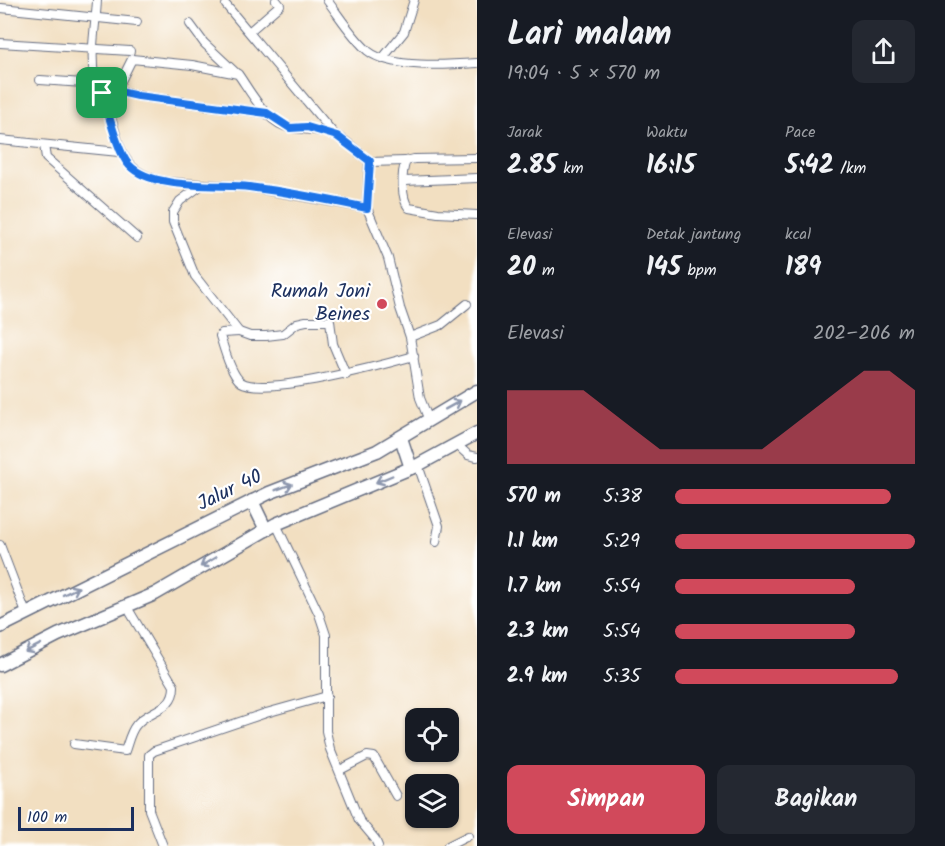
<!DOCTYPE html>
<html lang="id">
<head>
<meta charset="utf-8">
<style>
  :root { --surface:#171b24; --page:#242831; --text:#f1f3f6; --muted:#9ea1a6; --accent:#d1495b }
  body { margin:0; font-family:Kalam,sans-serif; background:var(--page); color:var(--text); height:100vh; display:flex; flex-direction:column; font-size:22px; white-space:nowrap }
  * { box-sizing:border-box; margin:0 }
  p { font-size:20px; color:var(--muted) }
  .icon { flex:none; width:33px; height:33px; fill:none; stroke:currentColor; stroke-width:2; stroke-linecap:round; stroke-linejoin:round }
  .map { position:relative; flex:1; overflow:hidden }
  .sheet { display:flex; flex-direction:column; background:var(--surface); width:468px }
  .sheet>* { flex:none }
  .controls { position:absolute; left:405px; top:708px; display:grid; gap:12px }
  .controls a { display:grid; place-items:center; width:54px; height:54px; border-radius:12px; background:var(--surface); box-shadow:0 2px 4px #0004; font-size:30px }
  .scale { position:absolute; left:18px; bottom:15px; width:116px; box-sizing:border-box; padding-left:6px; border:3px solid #1b2f5e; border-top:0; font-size:16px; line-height:21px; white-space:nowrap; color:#1b2f5e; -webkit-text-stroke:4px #fff; paint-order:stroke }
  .pin { position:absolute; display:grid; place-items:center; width:51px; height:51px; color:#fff; margin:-26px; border-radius:12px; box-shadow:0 3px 9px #0006 }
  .round { display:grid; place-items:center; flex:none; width:63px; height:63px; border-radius:12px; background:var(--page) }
  .overview { display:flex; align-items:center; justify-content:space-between; height:102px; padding:0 30px }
  h1 { font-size:33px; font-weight:600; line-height:45px }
  .metrics { display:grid; grid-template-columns:repeat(3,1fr); gap:9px; height:102px; padding:6px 30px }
  .metrics div { display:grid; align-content:center }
  .metrics b { font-size:26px; font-weight:600 }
  .metrics small { font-size:16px; font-weight:400 }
  .metrics p { font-size:16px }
  .chart { height:168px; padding:12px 30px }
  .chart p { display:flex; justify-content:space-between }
  .chart svg { width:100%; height:108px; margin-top:6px; fill:var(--accent); opacity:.7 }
  .button { display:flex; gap:12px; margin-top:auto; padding:12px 30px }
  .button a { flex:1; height:69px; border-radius:12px; background:var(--accent); color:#fff; font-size:24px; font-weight:600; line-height:69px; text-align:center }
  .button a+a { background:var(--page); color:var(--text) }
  ul { padding:0 30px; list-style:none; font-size:20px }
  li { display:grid; grid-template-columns:96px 72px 1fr; align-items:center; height:45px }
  li i { height:15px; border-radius:8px; background:var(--accent) }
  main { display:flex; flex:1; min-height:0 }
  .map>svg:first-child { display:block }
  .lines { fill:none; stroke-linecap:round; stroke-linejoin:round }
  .minor-casing { stroke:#666d81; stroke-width:10 }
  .trunk-casing { stroke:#666d81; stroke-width:15 }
  .minor { stroke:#fff; stroke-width:8 }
  .trunk { stroke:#fff; stroke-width:12 }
  .oneway { stroke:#8d97ae }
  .route-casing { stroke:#fff; stroke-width:12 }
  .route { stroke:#1a73e8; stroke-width:8 }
  .poi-dot { fill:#d1495b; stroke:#fff; stroke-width:2 }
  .labels { text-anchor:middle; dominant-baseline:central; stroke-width:4.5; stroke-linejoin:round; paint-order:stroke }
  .poi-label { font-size:20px; fill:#1b2f5e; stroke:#fff; text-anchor:end }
  .street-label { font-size:20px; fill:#1b2f5e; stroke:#fff }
</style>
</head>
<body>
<main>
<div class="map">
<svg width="477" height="846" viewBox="0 0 477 846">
  <rect width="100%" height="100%" fill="#fff"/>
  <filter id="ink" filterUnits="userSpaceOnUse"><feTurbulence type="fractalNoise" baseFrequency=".0167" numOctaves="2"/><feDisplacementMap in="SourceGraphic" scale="12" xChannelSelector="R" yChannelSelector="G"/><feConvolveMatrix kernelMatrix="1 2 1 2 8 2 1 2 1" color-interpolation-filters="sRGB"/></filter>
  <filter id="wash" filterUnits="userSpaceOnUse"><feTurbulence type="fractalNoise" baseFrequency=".008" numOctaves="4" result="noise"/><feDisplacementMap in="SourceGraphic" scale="24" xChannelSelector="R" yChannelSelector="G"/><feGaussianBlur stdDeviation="1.35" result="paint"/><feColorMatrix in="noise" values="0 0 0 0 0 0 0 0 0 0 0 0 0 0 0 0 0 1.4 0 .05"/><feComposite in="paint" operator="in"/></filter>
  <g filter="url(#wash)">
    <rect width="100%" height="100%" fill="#f2dfc1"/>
  </g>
  <g filter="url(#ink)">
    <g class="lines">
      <g class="minor-casing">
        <g id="minor">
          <path d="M97,0C96,24 90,51 94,75C95,86 104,98 108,109C122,149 118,172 167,182L249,187L367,208L388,258L400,308L410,337L420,398L428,418"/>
          <path d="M327,0C340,17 352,37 368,51C390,69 449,65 477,63"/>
          <polyline points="226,5 335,135"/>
          <polyline points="1,8 137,22"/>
          <polyline points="190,24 204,43 236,73"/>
          <polyline points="250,31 280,5 276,0"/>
          <polyline points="0,43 130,51"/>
          <polyline points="382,59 404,32 414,0"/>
          <polyline points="40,80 98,84"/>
          <polyline points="112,90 138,96 266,113"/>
          <path d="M102,93L118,87L132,59L192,65L238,74C250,91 268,126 292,128C308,130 322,129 337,136C350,142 358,154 370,161"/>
          <polyline points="0,140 119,152"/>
          <polyline points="44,145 46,158 137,238"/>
          <path d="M477,158L414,159L406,161C401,172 401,199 409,208L438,213L477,215"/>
          <polyline points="404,181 477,178"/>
          <polyline points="203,184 180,201 173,212 173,222 195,276 239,332 250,336 266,336 283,334 297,323 306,321 330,321 333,344 346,375"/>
          <polyline points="367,208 369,162 406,161"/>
          <path d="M239,332L222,333L220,336C224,348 231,375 241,382C264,397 386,364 414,356"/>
          <polyline points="410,337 441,325 467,304"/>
          <polyline points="456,444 468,455 477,457"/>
          <polyline points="418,465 439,526 436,542"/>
          <polyline points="276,524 319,614 326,635 326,731 330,749 359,820 375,839 378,846"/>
          <polyline points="0,545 26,613"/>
          <path d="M74,744L125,751C128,743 130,732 136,725C148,709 174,711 174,686L127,607"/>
          <polyline points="340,770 367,756 374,757 396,796"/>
          <polyline points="163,846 149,810 149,755 154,751 266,713 327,696"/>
          <polyline points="448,846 468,836"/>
        </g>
      </g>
      <g class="trunk-casing">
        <g id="trunk">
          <polyline points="401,438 411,468"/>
          <polyline points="252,501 266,530"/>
          <polyline points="0,627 269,493 377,451 477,391"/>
          <polyline points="0,665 58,635 155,594 276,524 418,465 477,433"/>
        </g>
      </g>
      <use href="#minor" class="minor"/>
      <use href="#trunk" class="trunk"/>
    </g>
    <defs><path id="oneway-shaft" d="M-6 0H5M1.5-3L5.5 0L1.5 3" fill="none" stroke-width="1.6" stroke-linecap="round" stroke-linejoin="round" transform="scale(1.5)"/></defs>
    <g class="oneway">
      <use href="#oneway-shaft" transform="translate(453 405) rotate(-29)"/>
      <use href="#oneway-shaft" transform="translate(384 479) rotate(157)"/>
      <use href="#oneway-shaft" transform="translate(284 487) rotate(-21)"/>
      <use href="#oneway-shaft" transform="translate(208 562) rotate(149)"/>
      <use href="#oneway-shaft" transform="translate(71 591) rotate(-26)"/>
      <use href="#oneway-shaft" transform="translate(33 648) rotate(153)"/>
    </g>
  </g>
  <g class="lines" filter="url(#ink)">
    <g class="route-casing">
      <path id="route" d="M111,90L138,96L267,113L290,128L307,127L337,136L370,161L367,208C329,200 288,192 249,187C217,184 152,190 129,165C118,154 108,111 102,93Z"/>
    </g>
    <use href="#route" class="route"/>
  </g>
  <circle class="poi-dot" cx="382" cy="304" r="6"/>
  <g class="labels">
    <g class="poi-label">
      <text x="370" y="292">Rumah Joni<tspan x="370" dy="23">Beines</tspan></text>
    </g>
    <g class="street-label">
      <text transform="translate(230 491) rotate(-26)">Jalur 40</text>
    </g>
  </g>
</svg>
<div class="controls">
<a><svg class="icon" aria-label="locate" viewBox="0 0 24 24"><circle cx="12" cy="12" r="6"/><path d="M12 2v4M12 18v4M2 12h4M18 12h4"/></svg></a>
<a><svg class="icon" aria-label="layers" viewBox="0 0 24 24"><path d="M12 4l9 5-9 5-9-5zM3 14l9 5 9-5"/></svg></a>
</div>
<div class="scale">100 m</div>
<div class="pin" style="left:102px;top:93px;background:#1e9e55"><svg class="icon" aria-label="arrive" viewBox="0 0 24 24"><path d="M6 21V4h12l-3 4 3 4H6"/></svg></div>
</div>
<section class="sheet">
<div class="overview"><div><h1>Lari malam</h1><p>19:04 · 5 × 570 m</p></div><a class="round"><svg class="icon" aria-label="share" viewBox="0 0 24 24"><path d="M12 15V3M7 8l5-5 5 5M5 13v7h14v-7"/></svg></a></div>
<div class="metrics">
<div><p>Jarak</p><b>2.85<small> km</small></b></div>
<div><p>Waktu</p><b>16:15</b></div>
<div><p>Pace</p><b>5:42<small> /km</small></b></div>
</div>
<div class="metrics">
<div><p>Elevasi</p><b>20<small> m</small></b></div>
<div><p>Detak jantung</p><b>145<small> bpm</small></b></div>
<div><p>kcal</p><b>189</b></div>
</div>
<div class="chart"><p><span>Elevasi</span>202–206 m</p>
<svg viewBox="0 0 160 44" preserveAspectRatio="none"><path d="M0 44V14L10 14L20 14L30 14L40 22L50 30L60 38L70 38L80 38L90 38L100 38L110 30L120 22L130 14L140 6L150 6L160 14V44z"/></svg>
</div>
<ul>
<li><b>570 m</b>5:38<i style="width:90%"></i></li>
<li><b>1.1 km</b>5:29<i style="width:100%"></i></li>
<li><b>1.7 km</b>5:54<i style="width:75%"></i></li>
<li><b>2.3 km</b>5:54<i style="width:75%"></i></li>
<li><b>2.9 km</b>5:35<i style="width:93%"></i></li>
</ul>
<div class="button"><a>Simpan</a><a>Bagikan</a></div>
</section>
</main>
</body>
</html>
